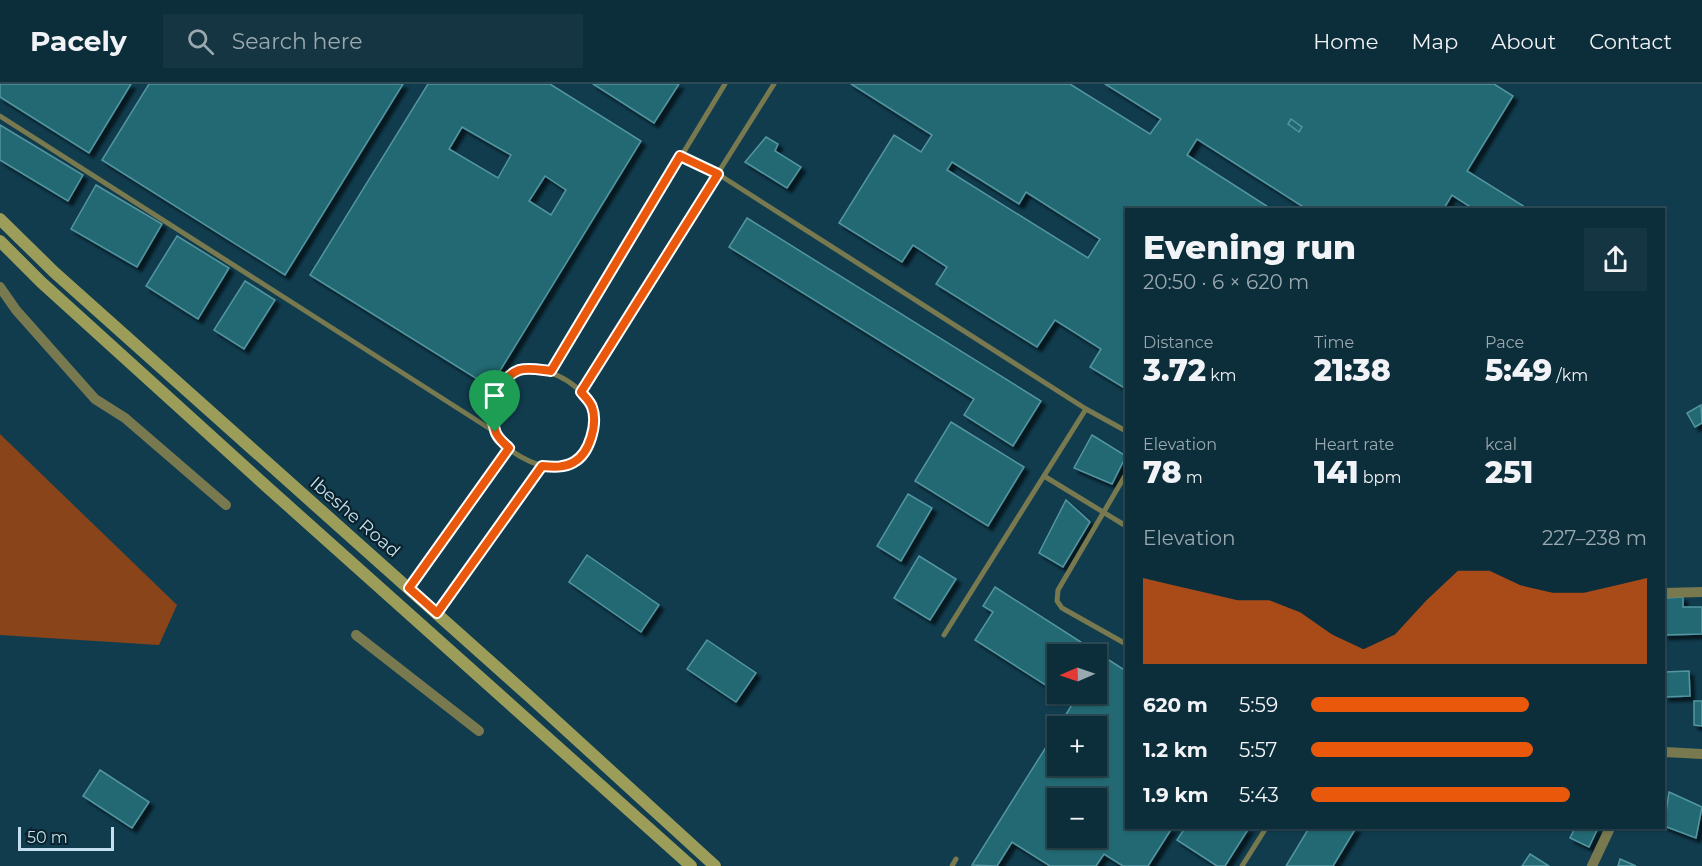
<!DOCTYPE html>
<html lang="en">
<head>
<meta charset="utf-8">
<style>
  :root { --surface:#0c2d3a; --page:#153542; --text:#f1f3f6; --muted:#9aa8af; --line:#2c4954; --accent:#ea580c }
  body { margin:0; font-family:Montserrat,sans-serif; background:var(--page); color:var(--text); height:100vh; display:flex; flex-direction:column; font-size:22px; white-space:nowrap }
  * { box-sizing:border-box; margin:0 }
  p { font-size:20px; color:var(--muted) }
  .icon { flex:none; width:33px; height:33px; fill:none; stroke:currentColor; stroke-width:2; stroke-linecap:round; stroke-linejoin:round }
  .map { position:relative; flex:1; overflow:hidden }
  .panel { position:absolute; left:1125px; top:124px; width:540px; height:621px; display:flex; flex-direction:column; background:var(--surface); border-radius:0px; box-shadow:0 2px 4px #0004,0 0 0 2px var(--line) }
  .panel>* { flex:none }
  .needle { width:39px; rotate:268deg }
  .tools { position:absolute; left:1047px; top:560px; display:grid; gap:12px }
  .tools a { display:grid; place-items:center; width:60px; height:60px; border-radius:0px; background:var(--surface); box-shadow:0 2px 4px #0004,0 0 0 2px var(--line); font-size:30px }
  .scale { position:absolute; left:18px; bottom:15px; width:96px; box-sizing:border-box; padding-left:6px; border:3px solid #c4dfed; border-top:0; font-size:16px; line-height:21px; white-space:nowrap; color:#c4dfed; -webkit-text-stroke:4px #0a222b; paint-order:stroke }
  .pin { position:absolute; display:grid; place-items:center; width:51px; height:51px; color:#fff; margin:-62px -26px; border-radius:50% 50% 50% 0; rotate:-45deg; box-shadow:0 0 6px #0007 }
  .pin .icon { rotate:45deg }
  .round { display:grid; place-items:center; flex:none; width:63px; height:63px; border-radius:0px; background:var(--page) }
  .headline { display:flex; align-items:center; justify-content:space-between; height:102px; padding:0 18px }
  h1 { font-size:33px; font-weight:800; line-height:45px }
  .metrics { display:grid; grid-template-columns:repeat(3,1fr); gap:9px; height:102px; padding:6px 18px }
  .metrics div { display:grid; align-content:center }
  .metrics b { font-size:30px; font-weight:800 }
  .metrics small { font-size:16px; font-weight:400 }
  .metrics p { font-size:16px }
  .chart { height:168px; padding:12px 18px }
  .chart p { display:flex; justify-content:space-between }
  .chart svg { width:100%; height:108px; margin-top:6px; fill:var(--accent); opacity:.7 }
  ul { padding:0 18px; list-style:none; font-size:20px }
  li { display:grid; grid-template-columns:96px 72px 1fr; align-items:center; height:45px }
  li i { height:15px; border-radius:8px; background:var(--accent) }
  header { display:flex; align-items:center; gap:36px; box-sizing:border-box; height:84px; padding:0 30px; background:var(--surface); border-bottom:2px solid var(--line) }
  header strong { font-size:28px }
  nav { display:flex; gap:33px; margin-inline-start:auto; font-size:21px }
  .search { width:420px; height:54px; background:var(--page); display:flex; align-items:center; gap:15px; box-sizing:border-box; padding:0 21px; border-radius:0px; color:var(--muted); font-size:22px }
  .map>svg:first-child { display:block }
  .green { fill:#8a441a }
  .building { fill:#236973; stroke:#5295a0; stroke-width:1.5; fill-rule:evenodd; filter:url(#shadow) }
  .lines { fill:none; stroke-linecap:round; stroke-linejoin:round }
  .lane { stroke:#797950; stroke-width:5 }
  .street { stroke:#797950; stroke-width:10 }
  .secondary { stroke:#9d9d5a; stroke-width:12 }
  .route-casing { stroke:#fff; stroke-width:12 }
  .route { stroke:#ea580c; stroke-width:8 }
  .labels { text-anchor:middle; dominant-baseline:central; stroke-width:4.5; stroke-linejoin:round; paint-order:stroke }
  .street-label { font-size:18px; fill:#c4dfed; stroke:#0a222b }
</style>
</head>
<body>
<header>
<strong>Pacely</strong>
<div class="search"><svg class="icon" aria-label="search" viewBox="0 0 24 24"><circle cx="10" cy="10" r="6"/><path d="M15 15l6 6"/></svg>Search here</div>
<nav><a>Home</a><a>Map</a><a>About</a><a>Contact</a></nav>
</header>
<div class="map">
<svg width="1702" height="782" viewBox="0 0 1702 782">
  <defs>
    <filter id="shadow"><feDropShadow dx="4.5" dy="4.5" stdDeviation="1.5" flood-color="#0009"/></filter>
  </defs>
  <rect width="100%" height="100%" fill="#103c4e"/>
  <polygon class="green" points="0,350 177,521 159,561 0,551"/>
  <g class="building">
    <polygon points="0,0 131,0 89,69 0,13"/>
    <polygon points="149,0 403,0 285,191 102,76"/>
    <path d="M428,0H550L641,57L490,303L310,191ZM462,43L511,71L498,94L449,65ZM545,92L566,106L551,131L529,117Z"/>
    <polygon points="593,0 679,0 654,39"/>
    <path d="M851,0H1070L1150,50L1161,35L1105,0H1494L1513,12L1467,87L1530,126H1475L1452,111L1443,126H1308L1197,55L1187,71L1273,126H1126V305L1090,283L1101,265L1055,236L1037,263L936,200L947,183L913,161L902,178L839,139L894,51L921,68L932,51ZM952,78L1019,120L1026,108L1100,155L1088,174L947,86Z"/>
    <polygon points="1291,35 1302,43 1299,48 1288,40"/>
    <polygon points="0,41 83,91 68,117 0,76"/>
    <polygon points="766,53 778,60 775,67 801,83 787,104 745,78"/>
    <polygon points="96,101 162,140 137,183 71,145"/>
    <polygon points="747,134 1041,317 1013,362 964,331 974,315 729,163"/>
    <polygon points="177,152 229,184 198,235 146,202"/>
    <polygon points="245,197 275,216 244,265 214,246"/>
    <polygon points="1701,321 1702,339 1695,343 1687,329"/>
    <polygon points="951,338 1024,383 988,442 915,397"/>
    <polygon points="1092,351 1126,372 1112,400 1074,384"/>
    <polygon points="908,410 932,424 901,477 877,462"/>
    <polygon points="1066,416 1090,438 1063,483 1039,469"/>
    <polygon points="587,471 659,521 641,548 569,498"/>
    <polygon points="919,472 956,495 930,536 894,514"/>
    <path d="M995,503L1126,587V744H1172L1148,782H1123L1104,770L1096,782H1050L1012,758L997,782L972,781L1058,644V681H1096V642H1059L1073,619L1058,609H1096V570H1058V609L975,556L993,528L983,522ZM1058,714H1096V753H1058Z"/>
    <polygon points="1683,513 1683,523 1702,523 1702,550 1664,551 1666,514"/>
    <polygon points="707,556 756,589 736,618 687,585"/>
    <polygon points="1689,587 1690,612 1665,613 1664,588"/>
    <polygon points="1694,617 1702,617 1702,642 1694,641"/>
    <polygon points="100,686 149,718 132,744 83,712"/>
    <polygon points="1669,708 1702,723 1696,754 1664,742"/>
    <polygon points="1185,744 1249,744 1225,782 1217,782 1177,756"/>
    <polygon points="1309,744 1356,744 1333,782 1286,782"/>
    <polygon points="1575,744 1598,744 1589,763 1570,754"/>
    <polygon points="1530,770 1549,782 1522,782"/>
    <polygon points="1620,775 1636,782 1618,782"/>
  </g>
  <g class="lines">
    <g class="lane">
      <polyline points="0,32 495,348"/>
      <polyline points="680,72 718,90 1086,325 1126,347"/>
      <path d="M534,285C563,289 599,311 594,345C593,356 583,368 576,377C569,380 561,384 554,383C534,383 505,367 495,349C494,345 494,340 493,335C490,308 508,288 534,285Z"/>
      <polyline points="551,287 725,0"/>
      <polyline points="581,307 774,0"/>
      <polyline points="1126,390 1058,506 1057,517 1062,524 1126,560"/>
      <polyline points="1044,392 1126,442"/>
      <polyline points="409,504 509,364"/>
      <polyline points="437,529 542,382"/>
      <polyline points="944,551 1086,325"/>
      <polyline points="952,782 956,775"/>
      <polyline points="1242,782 1266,744"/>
    </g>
    <g class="street">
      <polyline points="0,203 16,226 95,315 125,334 226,421"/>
      <polyline points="1664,509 1702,508"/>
      <polyline points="356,551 479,647"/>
      <polyline points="1664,668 1702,670"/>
      <polyline points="1592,782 1610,744"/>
    </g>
    <g class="secondary">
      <polyline points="0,135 54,188 530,613 715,782"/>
      <polyline points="0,157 41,198 266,402 691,782"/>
    </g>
  </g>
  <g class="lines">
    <g class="route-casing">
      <path id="route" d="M680,72L718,90L581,308C584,312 590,317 592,323C598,339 590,369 574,378C564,384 553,383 542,382L437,529L409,504L509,364C504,359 496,353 495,346C488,326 497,295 519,286C529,283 541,286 551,287Z"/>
    </g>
    <use href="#route" class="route"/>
  </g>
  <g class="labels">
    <g class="street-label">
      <text transform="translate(355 433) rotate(41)">Ibeshe Road</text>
    </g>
  </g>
</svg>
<div class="tools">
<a><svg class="needle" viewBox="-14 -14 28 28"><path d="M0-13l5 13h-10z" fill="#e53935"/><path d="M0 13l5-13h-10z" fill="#9aa8af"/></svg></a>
<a>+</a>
<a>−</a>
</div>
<div class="scale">50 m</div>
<div class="pin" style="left:495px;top:348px;background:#1e9e55"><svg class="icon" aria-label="arrive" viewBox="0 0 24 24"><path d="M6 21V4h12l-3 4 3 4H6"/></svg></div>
<section class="panel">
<div class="headline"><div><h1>Evening run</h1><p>20:50 · 6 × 620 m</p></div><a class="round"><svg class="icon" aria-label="share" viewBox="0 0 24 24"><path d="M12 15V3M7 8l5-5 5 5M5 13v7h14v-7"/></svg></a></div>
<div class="metrics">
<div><p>Distance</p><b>3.72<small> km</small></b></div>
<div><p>Time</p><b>21:38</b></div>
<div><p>Pace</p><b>5:49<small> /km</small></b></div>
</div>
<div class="metrics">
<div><p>Elevation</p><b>78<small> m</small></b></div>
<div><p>Heart rate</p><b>141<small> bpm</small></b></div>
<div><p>kcal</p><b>251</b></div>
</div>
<div class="chart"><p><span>Elevation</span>227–238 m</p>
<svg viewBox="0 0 160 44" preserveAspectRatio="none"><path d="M0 44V9L10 12L20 15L30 18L40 18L50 23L60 32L70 38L80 32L90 18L100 6L110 6L120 12L130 15L140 15L150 12L160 9V44z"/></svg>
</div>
<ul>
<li><b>620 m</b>5:59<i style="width:65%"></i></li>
<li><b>1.2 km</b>5:57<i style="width:66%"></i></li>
<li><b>1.9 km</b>5:43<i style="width:77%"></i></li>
</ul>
</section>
</div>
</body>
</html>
